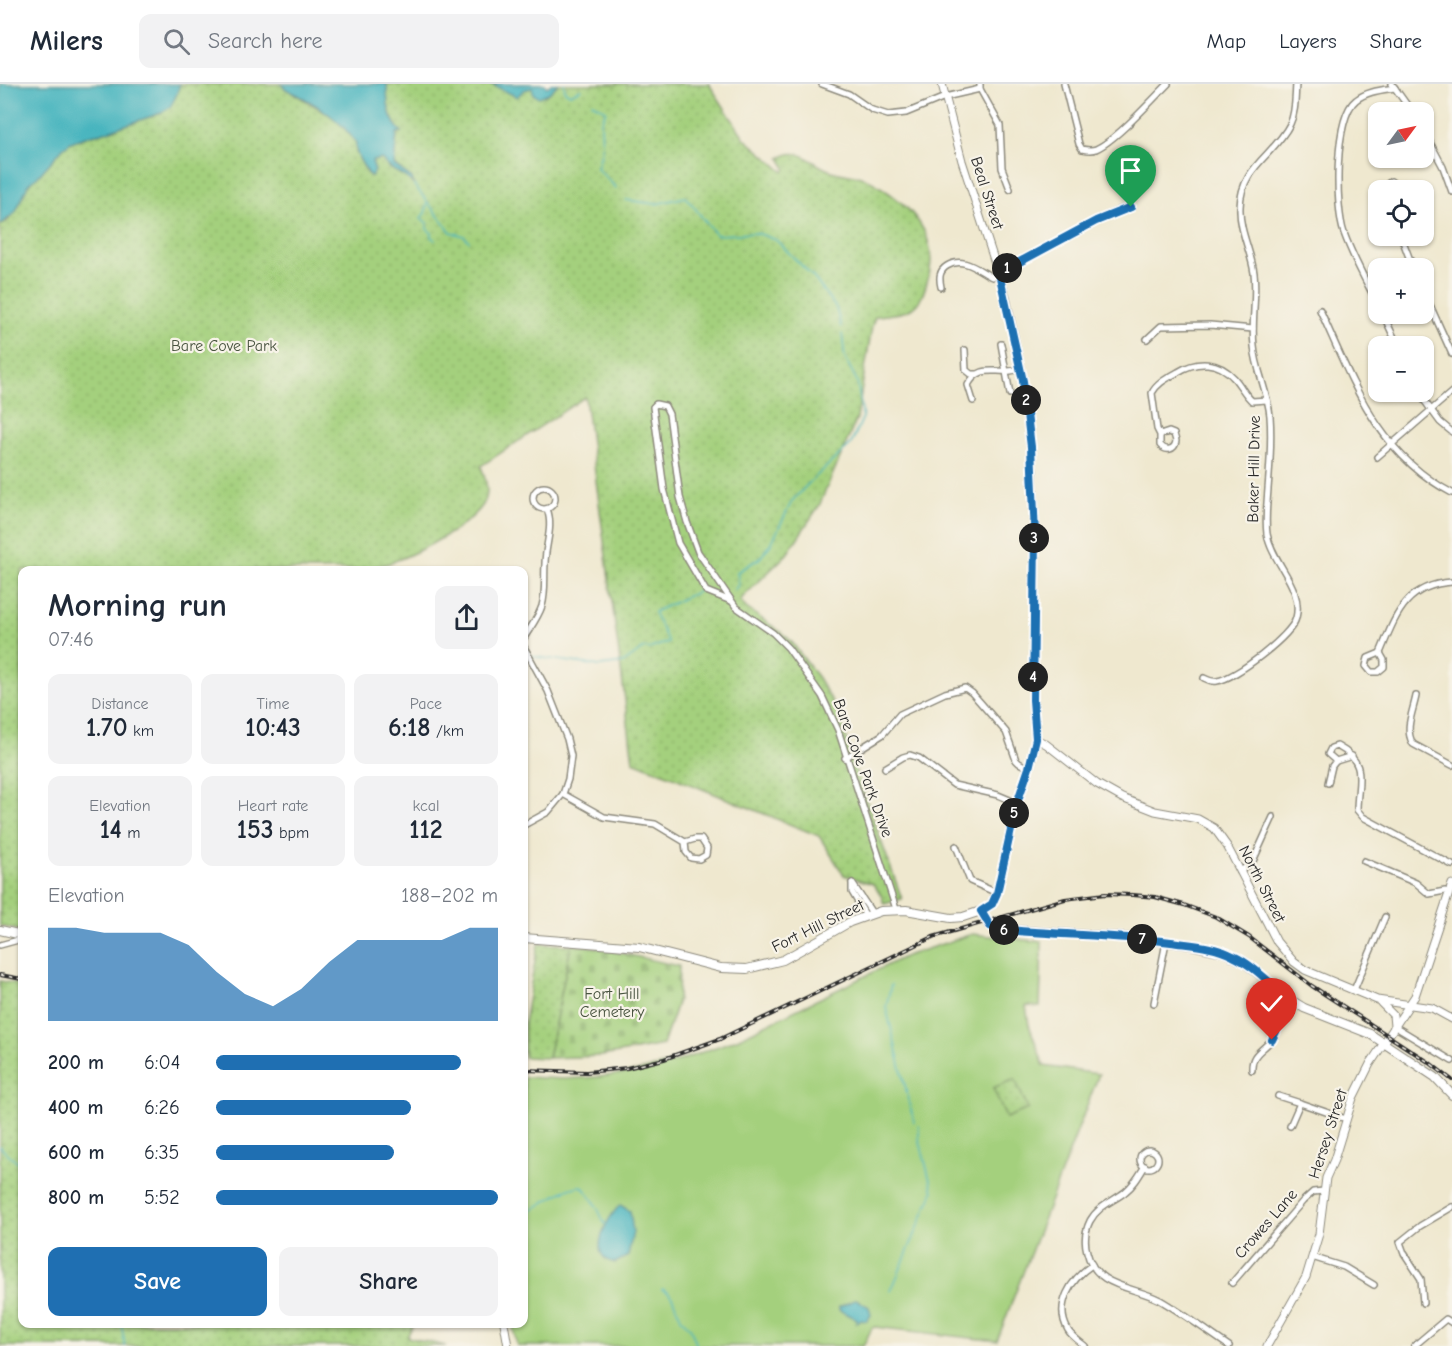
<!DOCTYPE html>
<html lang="en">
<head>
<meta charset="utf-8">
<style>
  :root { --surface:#fff; --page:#f2f2f3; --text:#1f2937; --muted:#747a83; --line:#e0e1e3; --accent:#1f6fb2 }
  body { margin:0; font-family:"Comic Neue",sans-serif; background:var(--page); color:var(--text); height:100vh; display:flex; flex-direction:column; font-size:22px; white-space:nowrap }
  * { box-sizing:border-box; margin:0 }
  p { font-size:20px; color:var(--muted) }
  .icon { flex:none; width:33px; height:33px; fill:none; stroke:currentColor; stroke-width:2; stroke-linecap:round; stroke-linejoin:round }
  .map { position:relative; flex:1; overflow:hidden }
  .details { position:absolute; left:18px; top:482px; width:510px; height:762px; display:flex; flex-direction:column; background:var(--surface); border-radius:12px; box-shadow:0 2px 4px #0004 }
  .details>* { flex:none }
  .needle { width:39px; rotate:57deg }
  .tools { position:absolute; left:1368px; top:18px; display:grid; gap:12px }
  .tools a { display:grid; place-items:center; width:66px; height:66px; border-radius:12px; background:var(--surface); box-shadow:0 2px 4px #0004; font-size:30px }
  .pin { position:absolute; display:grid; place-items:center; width:51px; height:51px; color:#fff; margin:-62px -26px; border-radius:50% 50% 50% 0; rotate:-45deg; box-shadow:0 0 6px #0007 }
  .pin .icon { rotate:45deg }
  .km { position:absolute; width:30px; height:30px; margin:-15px; border-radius:50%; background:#222; color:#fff; font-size:16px; line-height:30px; text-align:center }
  .round { display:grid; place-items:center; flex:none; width:63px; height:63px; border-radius:12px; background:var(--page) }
  .headline { display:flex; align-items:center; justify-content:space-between; height:102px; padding:0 30px }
  h1 { font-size:33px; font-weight:700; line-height:45px }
  .stats { display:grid; grid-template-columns:repeat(3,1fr); gap:9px; height:102px; padding:6px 30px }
  .stats div { display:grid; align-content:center; border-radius:12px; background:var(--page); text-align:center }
  .stats b { font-size:26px; font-weight:700 }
  .stats small { font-size:16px; font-weight:400 }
  .stats p { font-size:16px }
  .chart { height:168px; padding:12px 30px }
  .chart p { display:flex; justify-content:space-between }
  .chart svg { width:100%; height:108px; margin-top:6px; fill:var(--accent); opacity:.7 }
  .action { display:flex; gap:12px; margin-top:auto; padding:12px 30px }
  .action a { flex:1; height:69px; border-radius:12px; background:var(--accent); color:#fff; font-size:24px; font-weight:700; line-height:69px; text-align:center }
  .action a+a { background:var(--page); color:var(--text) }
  ul { padding:0 30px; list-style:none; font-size:20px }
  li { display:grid; grid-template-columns:96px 72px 1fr; align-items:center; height:45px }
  li i { height:15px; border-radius:8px; background:var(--accent) }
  header { display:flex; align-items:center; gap:36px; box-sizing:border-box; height:84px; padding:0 30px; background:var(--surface); border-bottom:2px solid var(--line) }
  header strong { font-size:28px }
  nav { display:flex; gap:33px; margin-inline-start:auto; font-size:21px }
  .search { width:420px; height:54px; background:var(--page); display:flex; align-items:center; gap:15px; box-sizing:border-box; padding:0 21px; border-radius:12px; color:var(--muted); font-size:22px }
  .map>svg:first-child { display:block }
  .green { fill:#a4d07d; stroke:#687e54; stroke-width:1.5 }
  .cemetery { fill:url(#cemetery-stones); stroke:#687e54; stroke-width:1.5 }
  .park { fill:url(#park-dots); stroke:#687e54; stroke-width:1.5 }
  .water { fill:#45b4be; stroke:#387074; stroke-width:1.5 }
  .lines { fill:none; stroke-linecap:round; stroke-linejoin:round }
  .stream { stroke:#45b4be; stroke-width:1.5 }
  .minor-casing { stroke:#8d8a7d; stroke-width:8 }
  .tertiary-casing { stroke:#8d8a7d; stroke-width:9 }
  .secondary-casing { stroke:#8d8a7d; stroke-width:10 }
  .minor { stroke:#fff; stroke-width:5 }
  .tertiary { stroke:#fff; stroke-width:7 }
  .secondary { stroke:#fff; stroke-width:8 }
  .rail-casing { stroke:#2b2b2b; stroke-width:4 }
  .rail { stroke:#f7f3e8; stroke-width:1.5; stroke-dasharray:4.5; stroke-linecap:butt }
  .route-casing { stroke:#fff; stroke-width:12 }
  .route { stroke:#1f6fb2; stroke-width:8 }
  .labels { text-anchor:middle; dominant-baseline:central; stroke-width:4.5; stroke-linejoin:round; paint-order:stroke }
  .street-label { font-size:16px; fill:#2b2b2b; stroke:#f7f3e8 }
  .park-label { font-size:16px; fill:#495440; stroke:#f7f3e8 }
</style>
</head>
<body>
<header>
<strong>Milers</strong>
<div class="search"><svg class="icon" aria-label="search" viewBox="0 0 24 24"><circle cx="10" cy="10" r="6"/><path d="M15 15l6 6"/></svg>Search here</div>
<nav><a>Map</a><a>Layers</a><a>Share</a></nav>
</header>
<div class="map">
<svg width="1452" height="1262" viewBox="0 0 1452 1262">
  <defs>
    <pattern id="cemetery-stones" width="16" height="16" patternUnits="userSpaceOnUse" patternTransform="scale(1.5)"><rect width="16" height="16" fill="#a4d07d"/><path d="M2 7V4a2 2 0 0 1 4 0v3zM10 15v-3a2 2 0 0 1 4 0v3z" fill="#8db36c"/></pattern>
    <pattern id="park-dots" width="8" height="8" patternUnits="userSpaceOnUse" patternTransform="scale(1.5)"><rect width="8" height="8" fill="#a4d07d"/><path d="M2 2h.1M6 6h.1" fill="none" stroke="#8db36c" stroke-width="1.8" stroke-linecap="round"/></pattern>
  </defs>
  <rect width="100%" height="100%" fill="#f7f3e8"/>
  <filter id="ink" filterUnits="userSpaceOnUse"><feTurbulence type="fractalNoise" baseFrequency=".0167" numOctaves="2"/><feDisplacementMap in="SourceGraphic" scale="12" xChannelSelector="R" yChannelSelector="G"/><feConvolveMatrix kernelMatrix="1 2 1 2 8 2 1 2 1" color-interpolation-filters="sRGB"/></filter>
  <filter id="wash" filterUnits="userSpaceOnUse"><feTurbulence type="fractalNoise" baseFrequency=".008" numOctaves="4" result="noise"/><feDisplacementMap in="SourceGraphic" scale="24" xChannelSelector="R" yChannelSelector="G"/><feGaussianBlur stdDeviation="1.35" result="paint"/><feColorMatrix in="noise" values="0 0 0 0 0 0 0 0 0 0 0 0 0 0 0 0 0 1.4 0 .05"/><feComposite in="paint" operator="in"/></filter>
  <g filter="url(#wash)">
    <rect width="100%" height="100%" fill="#efe8cf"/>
    <polygon class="green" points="972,850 1042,858 1040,923 1026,922 1029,941 1044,982 1099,990 997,1257 875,1243 872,1244 863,1262 517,1262 512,1239 524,1239 524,993 563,995 599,993 634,988 676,978 737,955 906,872"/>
    <polygon class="cemetery" points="571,861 594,863 679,882 678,916 663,961 602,972 548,974"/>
    <g class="park">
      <path d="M180,0H281L286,5L337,35L357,59L356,68L367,89L372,77L382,75C391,90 406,89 413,100L412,94L394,81L397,49L401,48C389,35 386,18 387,0H491C505,7 518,7 532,4L545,12L558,0H709L745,55L784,88L786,84L780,74C800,61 810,79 829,86C842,92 856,89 869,96C907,118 943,150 927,198C924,208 921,219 911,225C900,231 887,230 875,233L872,242L857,334L819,422L787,470L740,516L746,524L781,548L791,557L818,594L835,622L843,640L852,676L902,815L884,820L881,811L873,800L844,791L819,752L633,677L585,313L481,382C484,392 489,403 486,414C480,438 415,470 392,478C382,482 371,483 360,486H22V847L0,842V141L8,137L28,101L41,89L63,64L71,58L91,51L102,49L161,29L170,22L176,12Z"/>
      <polygon points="538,860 571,861 548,974 524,973 524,939"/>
      <polygon points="0,897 22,901 22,1239 414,1239 407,1253 446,1262 0,1262"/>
      <polygon points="1015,995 1028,1025 1006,1034 993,1004"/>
    </g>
    <g class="water">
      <polygon points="0,0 180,0 176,12 170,23 161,29 102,49 91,51 71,58 63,64 41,89 28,101 15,129 0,141"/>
      <path d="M281,0H387C387,18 388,36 402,48L397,49L394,81L412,94L414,101C406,89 391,90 382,75L372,77L375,87L372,92H370C364,83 353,68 356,59C340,34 313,18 286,5Z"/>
      <polygon points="491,0 545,0 547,3 551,0 558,0 549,9 539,13 534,11 532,4 524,6 517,13"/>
      <path d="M620,1121L630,1127L633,1148L628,1172L615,1179C585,1173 607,1134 620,1121Z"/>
      <polygon points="856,1215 869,1223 871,1231 867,1237 860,1236 856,1239 857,1235 839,1226 839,1223"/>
    </g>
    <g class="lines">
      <g class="stream">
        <polyline points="564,0 565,7 570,10 581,5"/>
        <polyline points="592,19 606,26 601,38 602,66 597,84 616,104"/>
        <polyline points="414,101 451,148 464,152 469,157"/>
        <path d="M626,116L656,120L685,113C698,125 704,139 717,151L757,149L776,156L814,194L836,224L841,243"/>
        <polyline points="427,119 425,129 421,134 427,139 427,145 432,149 431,153 435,156"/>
        <polyline points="734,506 739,500 737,488 760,474 771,460 792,417 809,399 851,360 863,333 857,297 845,274 842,250"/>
        <polyline points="530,572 600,582 623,579 644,564 649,565 668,558 654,528 699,507"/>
        <polyline points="891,901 886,923 914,1038"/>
        <polyline points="0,1062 4,1067 22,1081"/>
        <path d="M524,1131C541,1121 564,1103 582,1102L595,1119L605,1140"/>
        <polyline points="662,1205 668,1208 672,1213 682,1236 690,1243 697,1262"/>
        <polyline points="891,1207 933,1108 919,1054 919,1042"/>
        <polyline points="121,1239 125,1262"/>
      </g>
    </g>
  </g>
  <g filter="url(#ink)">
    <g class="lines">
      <g class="minor-casing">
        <g id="minor">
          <polyline points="822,0 849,10 872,26 888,31 906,29 945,13 980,5"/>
          <polyline points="980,0 980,5 1000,41 1002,84 1010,105"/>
          <path d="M1064,0L1079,60L1082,65C1087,66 1091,67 1096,65C1115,57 1152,16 1168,0"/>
          <polyline points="1392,0 1412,28"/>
          <polyline points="1424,47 1443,83 1452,108"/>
          <polyline points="1387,106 1386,101 1391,97 1396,101 1394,106"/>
          <polyline points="1401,152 1413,184"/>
          <path d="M941,203C939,194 939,187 947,182C963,172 978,186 992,193L995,192L1096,137L1119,126L1131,123"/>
          <polyline points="1424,208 1452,270"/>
          <path d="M1378,220C1366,198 1353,174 1344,149C1335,124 1334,33 1356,16C1367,7 1382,6 1395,4"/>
          <path d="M1320,226C1353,298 1377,370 1452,409"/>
          <polyline points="1383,230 1398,262"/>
          <polyline points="1147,255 1161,242 1210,241 1253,245"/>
          <polyline points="1001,260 1010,310"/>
          <polyline points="965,266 966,286 971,290 976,290"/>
          <polyline points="1418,308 1440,338 1452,348"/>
          <path d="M973,317L968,301C982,276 1000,294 1021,284"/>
          <path d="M1160,351L1169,348L1174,350L1176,357C1175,366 1166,368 1160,361V351L1157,345L1152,309C1157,299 1168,294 1178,288C1197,276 1219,277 1234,294C1241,302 1245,311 1252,317L1267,316"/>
          <polyline points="1377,373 1452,308"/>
          <circle cx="544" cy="414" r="11"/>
          <polyline points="731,517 706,507 678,459 664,405 653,323 656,320 665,322 669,330 680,413 687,438 698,468 736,523 773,549 788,564 822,612 838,646 896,825"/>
          <path d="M524,554C530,544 538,534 542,522C546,508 544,494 545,480C545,461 554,443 547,425"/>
          <polyline points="524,563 548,607 567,655 571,672 568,695 563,710 548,728 524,741"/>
          <path d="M1380,569L1384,576V583L1378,588H1371L1366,582L1368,574L1380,569C1396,531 1405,501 1452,498"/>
          <path d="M1204,594C1208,596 1213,598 1217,597C1235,595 1292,551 1296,534C1304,503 1272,479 1267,450C1265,435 1267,420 1268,405C1270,381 1272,357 1270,332C1268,308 1256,286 1254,262C1251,238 1257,213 1254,189C1251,167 1239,146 1240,123C1241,82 1274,72 1290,40C1296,28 1295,13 1296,0"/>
          <path d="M1416,612C1413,628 1404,645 1413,660L1452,681"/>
          <polyline points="845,674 882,651 900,630 945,609 965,604 972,609 1006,648 1016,676 1019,679 1029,684"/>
          <polyline points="1336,677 1352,672"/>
          <polyline points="885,684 903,673 910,671 919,674 954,701 998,711 1017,719"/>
          <path d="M1328,699L1332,682L1336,677L1328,670L1331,664L1337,662C1369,679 1357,697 1357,726L1363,733L1452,781"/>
          <polyline points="563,710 604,733 655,740 685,758 686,768 691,774 699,775 706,771 707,764 701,755 695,755 685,758"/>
          <polyline points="956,762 970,797 997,809"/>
          <polyline points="1364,777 1416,799 1429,810 1445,807 1449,808"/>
          <polyline points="1240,788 1253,777 1273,733"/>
          <polyline points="852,799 872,829"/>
          <polyline points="852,801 852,808 866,832"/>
          <polyline points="0,861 22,855"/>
          <polyline points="1354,906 1385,833"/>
          <polyline points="1154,919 1166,858"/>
          <polyline points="1394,942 1452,977"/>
          <path d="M1252,986C1251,969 1263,967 1272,955C1280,944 1285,929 1291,916"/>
          <polyline points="1278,1012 1300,1019"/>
          <polyline points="1290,1042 1300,1019 1346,1035"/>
          <circle cx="1149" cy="1075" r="9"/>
          <path d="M1145,1082C1139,1092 1134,1101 1125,1108C1112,1118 1098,1122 1090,1137C1085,1147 1084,1157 1087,1168C1095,1204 1133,1202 1160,1216C1184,1230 1207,1247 1229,1262"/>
          <polyline points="1312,1173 1344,1183 1374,1201"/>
          <polyline points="1232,1199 1303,1117 1313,1108 1324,1107"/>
          <polyline points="1423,1219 1421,1195 1404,1169 1400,1158 1420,1142 1452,1123"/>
          <path d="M1085,1262C1080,1258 1071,1252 1068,1246C1054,1221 1071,1195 1092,1181"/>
          <polyline points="1414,1262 1446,1235 1452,1239"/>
        </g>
      </g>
      <g class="tertiary-casing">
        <g id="tertiary">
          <polyline points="942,0 962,77 1006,213 1023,297 1033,386 1035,451 1033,616 1036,655 1029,684 1015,726 997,809 990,822 981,827"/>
          <polyline points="1036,655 1046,660 1097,700 1122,714 1155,727 1198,735 1214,744 1227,762 1277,858 1294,878 1305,886 1377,916 1432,924 1452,935"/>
          <polyline points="1381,919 1393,931 1394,942"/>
          <polyline points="504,1239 508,1262"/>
          <polyline points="1267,1262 1306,1193 1319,1150 1326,1094 1334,1076 1353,1014 1370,980 1415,912 1452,800"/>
        </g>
      </g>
      <g class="secondary-casing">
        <g id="secondary">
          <polyline points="0,846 22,851"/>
          <polyline points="524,854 639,863 721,884 747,885 783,876 850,838 881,827 906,826 951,834 963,833 981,827 988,840 997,845 1136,854 1191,861 1224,868 1244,878 1291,916 1304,924 1370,950 1435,993 1452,1011"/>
        </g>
      </g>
      <use href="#minor" class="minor"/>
      <use href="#tertiary" class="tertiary"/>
      <use href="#secondary" class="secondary"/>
      <g class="rail-casing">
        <g id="rail">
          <polyline points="0,891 22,895"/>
          <polyline points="524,986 587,988 627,984 664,975 720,955 933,853 1065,815 1105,810 1133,811 1155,813 1184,821 1216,833 1249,853 1312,902 1430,979 1452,996"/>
        </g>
      </g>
      <use href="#rail" class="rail"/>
    </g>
  </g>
  <g class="lines" filter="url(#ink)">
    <g class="route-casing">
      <path id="route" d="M1131,123L1096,137L999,189L1023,297L1031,363L1035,451L1033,616L1036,655L1029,684L1017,719L997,809L992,820L981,827L990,842L997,845C1055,851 1113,851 1171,858C1191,861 1214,862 1233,872C1255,882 1272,902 1291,916L1272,956"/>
    </g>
    <use href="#route" class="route"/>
  </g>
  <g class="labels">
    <g class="street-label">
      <text transform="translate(987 109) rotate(72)">Beal Street</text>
      <text transform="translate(1254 385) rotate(-89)">Baker Hill Drive</text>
      <text transform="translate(863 684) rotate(70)">Bare Cove Park Drive</text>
      <text transform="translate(1262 800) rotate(63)">North Street</text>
      <text transform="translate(818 842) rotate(-26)">Fort Hill Street</text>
      <text transform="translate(1328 1050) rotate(-72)">Hersey Street</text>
      <text transform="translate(1266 1140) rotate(-49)">Crowes Lane</text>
    </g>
    <g class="park-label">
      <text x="224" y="262">Bare Cove Park</text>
      <text x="612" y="910">Fort Hill<tspan x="612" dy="18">Cemetery</tspan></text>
    </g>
  </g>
</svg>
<div class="tools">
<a><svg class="needle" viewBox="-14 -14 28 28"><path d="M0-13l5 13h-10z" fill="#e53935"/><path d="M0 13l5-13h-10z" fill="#747a83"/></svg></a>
<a><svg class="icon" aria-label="locate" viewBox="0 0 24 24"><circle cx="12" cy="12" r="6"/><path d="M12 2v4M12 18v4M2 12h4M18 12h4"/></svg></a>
<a>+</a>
<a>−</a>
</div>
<div class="pin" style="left:1131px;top:123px;background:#1e9e55"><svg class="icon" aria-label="arrive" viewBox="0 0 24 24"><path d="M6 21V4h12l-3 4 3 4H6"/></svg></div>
<div class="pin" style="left:1272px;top:956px;background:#d93025"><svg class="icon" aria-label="check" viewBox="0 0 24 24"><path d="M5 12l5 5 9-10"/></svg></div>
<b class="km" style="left:1007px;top:184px">1</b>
<b class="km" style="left:1026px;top:316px">2</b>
<b class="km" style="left:1034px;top:454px">3</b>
<b class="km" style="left:1033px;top:593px">4</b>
<b class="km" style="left:1014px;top:729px">5</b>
<b class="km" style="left:1004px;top:846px">6</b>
<b class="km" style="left:1142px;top:855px">7</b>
<section class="details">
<div class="headline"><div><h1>Morning run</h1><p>07:46</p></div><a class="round"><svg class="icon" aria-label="share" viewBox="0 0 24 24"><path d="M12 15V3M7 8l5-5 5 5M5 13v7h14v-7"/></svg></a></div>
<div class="stats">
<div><p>Distance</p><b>1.70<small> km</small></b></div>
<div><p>Time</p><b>10:43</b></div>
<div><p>Pace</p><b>6:18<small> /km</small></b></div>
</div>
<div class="stats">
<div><p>Elevation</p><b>14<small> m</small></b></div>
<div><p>Heart rate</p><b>153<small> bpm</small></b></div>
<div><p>kcal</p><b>112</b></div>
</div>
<div class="chart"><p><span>Elevation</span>188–202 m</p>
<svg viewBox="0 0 160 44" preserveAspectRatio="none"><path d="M0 44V6L10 6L20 8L30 8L40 8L50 13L60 24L70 33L80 38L90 31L100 20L110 11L120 11L130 11L140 11L150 6L160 6V44z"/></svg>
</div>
<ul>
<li><b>200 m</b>6:04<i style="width:87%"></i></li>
<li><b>400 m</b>6:26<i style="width:69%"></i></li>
<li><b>600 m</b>6:35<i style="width:63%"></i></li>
<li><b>800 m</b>5:52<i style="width:100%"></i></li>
</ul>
<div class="action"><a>Save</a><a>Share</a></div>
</section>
</div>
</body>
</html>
